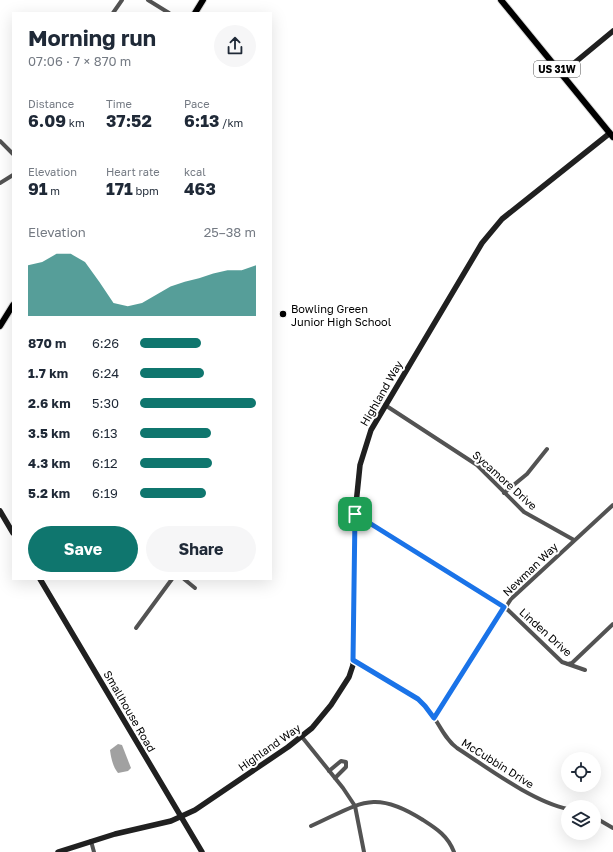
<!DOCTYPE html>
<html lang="en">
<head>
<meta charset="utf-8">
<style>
  :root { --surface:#fff; --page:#f6f6f7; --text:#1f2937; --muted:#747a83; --accent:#0f766e }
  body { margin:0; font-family:"Golos Text",sans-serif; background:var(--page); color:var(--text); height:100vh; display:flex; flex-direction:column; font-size:15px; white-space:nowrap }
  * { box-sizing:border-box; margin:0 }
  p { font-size:13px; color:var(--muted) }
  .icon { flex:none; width:22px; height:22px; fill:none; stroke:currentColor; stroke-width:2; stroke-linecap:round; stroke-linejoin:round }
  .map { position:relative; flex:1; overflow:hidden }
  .sheet { position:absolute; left:12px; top:12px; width:260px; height:568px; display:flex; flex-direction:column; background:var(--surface); border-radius:0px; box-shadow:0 4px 16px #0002 }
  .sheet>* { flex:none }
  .fabs { position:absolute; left:561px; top:752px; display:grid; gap:8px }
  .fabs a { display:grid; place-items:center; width:40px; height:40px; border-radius:50%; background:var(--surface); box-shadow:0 4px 16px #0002; font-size:20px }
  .pin { position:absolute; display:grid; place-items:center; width:34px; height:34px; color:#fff; margin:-17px; border-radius:8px; box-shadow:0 2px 6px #0006 }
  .round { display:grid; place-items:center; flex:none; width:42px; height:42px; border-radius:21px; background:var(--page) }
  .overview { display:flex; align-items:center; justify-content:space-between; height:68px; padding:0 16px }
  h1 { font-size:22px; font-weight:700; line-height:30px }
  .stats { display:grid; grid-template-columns:repeat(3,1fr); gap:6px; height:68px; padding:4px 16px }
  .stats div { display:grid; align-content:center }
  .stats b { font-size:17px; font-weight:700 }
  .stats small { font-size:11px; font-weight:400 }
  .stats p { font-size:11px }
  .chart { height:112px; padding:8px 16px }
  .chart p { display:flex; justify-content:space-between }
  .chart svg { width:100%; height:72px; margin-top:4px; fill:var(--accent); opacity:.7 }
  .action { display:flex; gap:8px; margin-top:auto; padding:8px 16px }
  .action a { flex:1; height:46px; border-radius:24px; background:var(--accent); color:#fff; font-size:16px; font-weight:700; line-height:46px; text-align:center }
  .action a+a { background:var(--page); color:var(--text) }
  ul { padding:0 16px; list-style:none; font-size:13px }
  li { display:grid; grid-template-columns:64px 48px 1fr; align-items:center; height:30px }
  li i { height:10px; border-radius:5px; background:var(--accent) }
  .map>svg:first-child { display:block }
  .water { fill:#a1a1a1 }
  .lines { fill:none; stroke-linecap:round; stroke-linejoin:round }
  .primary-casing { stroke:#dbdbdb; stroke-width:8 }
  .street { stroke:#535353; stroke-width:4 }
  .secondary { stroke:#202020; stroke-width:5.5 }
  .primary { stroke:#000; stroke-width:6 }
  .route-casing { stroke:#fff; stroke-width:8 }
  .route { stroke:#1a73e8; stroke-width:5 }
  .poi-dot { fill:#000; stroke:#fff; stroke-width:1.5 }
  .labels { text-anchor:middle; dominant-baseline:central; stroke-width:4; stroke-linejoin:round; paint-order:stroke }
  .shield { fill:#fff; stroke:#4c4c4c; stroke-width:1 }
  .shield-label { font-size:10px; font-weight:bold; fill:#000 }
  .poi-label { font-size:11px; fill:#000; stroke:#fff; text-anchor:start }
  .street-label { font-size:11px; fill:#000; stroke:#fff }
</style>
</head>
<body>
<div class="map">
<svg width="613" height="852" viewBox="0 0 613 852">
  <rect width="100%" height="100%" fill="#fff"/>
  <path class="water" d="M118,744L122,745L131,768L128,771L118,773C113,767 111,758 110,750Z"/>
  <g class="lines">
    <g class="primary-casing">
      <g id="primary">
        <polyline points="501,0 613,137"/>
        <polyline points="195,13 203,0"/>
        <polyline points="0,326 13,305"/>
      </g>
    </g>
    <g class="street">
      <polyline points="148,0 169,13"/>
      <polyline points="113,13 122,0"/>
      <polyline points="0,141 13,154"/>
      <polyline points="0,183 13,175"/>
      <polyline points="385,405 477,465 524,512 574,540"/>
      <polyline points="504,493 527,474 547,449"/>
      <polyline points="355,514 490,598 508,610 562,662 585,670"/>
      <polyline points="184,579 195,588"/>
      <polyline points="136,628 172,579"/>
      <path d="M353,660C373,671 408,689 424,704C437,717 442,737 457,748C488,768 533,802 568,809"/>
      <polyline points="568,664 572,663 613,624"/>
      <polyline points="434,718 511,599 613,505"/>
      <polyline points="302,737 343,788 355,806 364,852"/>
      <polyline points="329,771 341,761 346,762 346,767 335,778"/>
      <polyline points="594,817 613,828"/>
      <path d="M311,826C360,804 373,788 423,820C437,829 448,836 454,852"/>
      <polyline points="91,841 94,852"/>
    </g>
    <g class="secondary">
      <polyline points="561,74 613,31"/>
      <polyline points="0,511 13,533"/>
      <polyline points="40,579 202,852"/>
      <polyline points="58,852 115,834 171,821 195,810 288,747 312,728 331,705 349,677 353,665 355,514 360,465 371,430 482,243 502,219 610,133"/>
    </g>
    <use href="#primary" class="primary"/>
  </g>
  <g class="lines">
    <g class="route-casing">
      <polygon id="route" points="355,514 504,607 434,718 425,706 418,699 353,660"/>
    </g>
    <use href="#route" class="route"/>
  </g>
  <circle class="poi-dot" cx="283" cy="314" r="4"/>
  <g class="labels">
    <rect class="shield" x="534" y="61" width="46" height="16" rx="3"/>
    <g class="shield-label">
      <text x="557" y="69">US 31W</text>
    </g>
    <g class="poi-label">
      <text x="291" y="308">Bowling Green<tspan x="291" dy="13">Junior High School</tspan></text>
    </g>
    <g class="street-label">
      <text transform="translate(381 393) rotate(-60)">Highland Way</text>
      <text transform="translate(505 480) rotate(42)">Sycamore Drive</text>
      <text transform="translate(530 569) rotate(-44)">Newman Way</text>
      <text transform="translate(546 632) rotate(42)">Linden Drive</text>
      <text transform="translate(130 711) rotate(60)">Smallhouse Road</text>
      <text transform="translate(269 747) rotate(-35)">Highland Way</text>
      <text transform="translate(498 763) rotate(32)">McCubbin Drive</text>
    </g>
  </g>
</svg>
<div class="fabs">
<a><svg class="icon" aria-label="locate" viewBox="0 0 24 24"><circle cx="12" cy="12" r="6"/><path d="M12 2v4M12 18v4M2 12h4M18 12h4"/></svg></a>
<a><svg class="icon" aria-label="layers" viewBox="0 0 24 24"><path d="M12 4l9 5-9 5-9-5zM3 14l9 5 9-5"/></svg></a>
</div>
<div class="pin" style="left:355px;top:514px;background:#1e9e55"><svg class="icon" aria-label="arrive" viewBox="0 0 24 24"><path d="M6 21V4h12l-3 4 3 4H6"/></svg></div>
<section class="sheet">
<div class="overview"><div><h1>Morning run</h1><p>07:06 · 7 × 870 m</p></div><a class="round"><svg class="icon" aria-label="share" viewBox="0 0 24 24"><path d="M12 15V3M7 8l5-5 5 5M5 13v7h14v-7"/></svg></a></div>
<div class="stats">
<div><p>Distance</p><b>6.09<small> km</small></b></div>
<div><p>Time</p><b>37:52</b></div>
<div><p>Pace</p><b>6:13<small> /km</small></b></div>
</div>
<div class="stats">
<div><p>Elevation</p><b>91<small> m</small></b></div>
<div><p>Heart rate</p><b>171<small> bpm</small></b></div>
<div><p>kcal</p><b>463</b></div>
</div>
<div class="chart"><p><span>Elevation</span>25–38 m</p>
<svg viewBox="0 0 160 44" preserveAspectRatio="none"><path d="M0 44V13L10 11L20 6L30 6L40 11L50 23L60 36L70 38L80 36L90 31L100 26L110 23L120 21L130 18L140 16L150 16L160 13V44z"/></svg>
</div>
<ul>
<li><b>870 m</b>6:26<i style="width:53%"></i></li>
<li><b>1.7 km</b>6:24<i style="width:55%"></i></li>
<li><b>2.6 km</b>5:30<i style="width:100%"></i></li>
<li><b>3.5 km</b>6:13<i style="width:61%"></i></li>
<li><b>4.3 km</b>6:12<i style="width:62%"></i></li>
<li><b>5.2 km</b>6:19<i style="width:57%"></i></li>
</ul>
<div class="action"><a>Save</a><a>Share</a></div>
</section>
</div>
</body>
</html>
